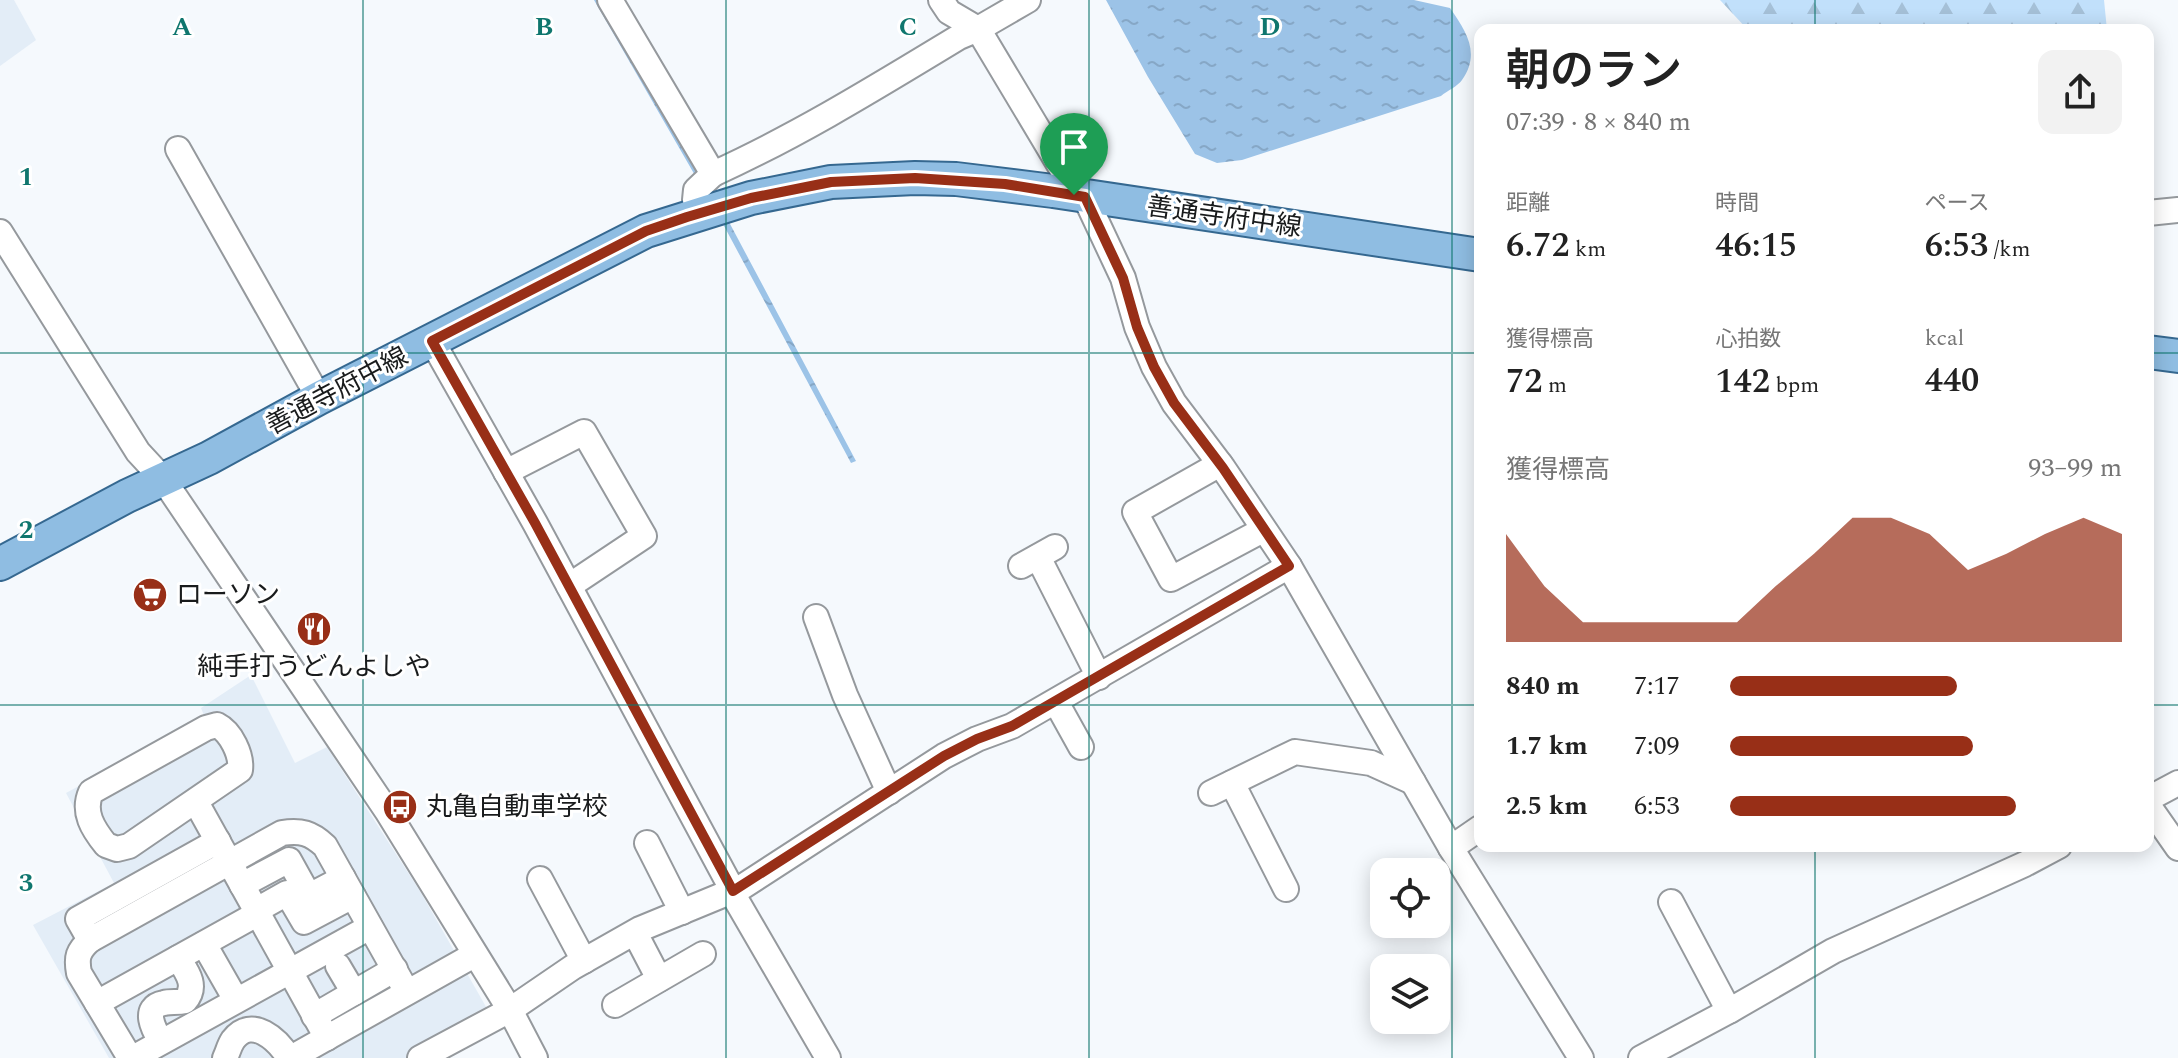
<!DOCTYPE html>
<html lang="ja">
<head>
<meta charset="utf-8">
<style>
  :root { --surface:#fff; --page:#f2f2f2; --text:#222; --muted:#767676; --accent:#982f17 }
  body { margin:0; font-family:Spectral,"Noto Sans JP",serif; background:var(--page); color:var(--text); height:100vh; display:flex; flex-direction:column; font-size:30px; white-space:nowrap }
  * { box-sizing:border-box; margin:0 }
  p { font-size:26px; color:var(--muted) }
  .icon { flex:none; width:44px; height:44px; fill:none; stroke:currentColor; stroke-width:2; stroke-linecap:round; stroke-linejoin:round }
  .map { position:relative; flex:1; overflow:hidden }
  .panel { position:absolute; left:1474px; top:24px; width:680px; height:828px; display:flex; flex-direction:column; background:var(--surface); border-radius:16px; box-shadow:0 4px 20px #0003 }
  .panel>* { flex:none }
  .fabs { position:absolute; left:1370px; top:858px; display:grid; gap:16px }
  .fabs a { display:grid; place-items:center; width:80px; height:80px; border-radius:16px; background:var(--surface); box-shadow:0 4px 20px #0003; font-size:40px }
  .pin { position:absolute; display:grid; place-items:center; width:68px; height:68px; color:#fff; margin:-82px -34px; border-radius:50% 50% 50% 0; rotate:-45deg; box-shadow:0 0 8px #0007 }
  .pin .icon { rotate:45deg }
  .round { display:grid; place-items:center; flex:none; width:84px; height:84px; border-radius:16px; background:var(--page) }
  .overview { display:flex; align-items:center; justify-content:space-between; height:136px; padding:0 32px }
  h1 { font-size:44px; font-weight:600; line-height:60px }
  .figures { display:grid; grid-template-columns:repeat(3,1fr); gap:12px; height:136px; padding:8px 32px }
  .figures div { display:grid; align-content:center }
  .figures b { font-size:34px; font-weight:600 }
  .figures small { font-size:22px; font-weight:400 }
  .figures p { font-size:22px }
  .chart { height:224px; padding:16px 32px }
  .chart p { display:flex; justify-content:space-between }
  .chart svg { width:100%; height:144px; margin-top:8px; fill:var(--accent); opacity:.7 }
  ul { padding:0 32px; list-style:none; font-size:26px }
  li { display:grid; grid-template-columns:128px 96px 1fr; align-items:center; height:60px }
  li i { height:20px; border-radius:10px; background:var(--accent) }
  .map>svg:first-child { display:block }
  .built { fill:#e3edf7 }
  .forest { fill:url(#forest-firs) }
  .water { fill:url(#water-ripples) }
  .lines { fill:none; stroke-linecap:round; stroke-linejoin:round }
  .minor-casing { stroke:#95999d; stroke-width:28 }
  .major-casing { stroke:#356890; stroke-width:36 }
  .minor { stroke:#fff; stroke-width:24 }
  .major { stroke:#8fbde2; stroke-width:32 }
  .route-casing { stroke:#fff; stroke-width:16 }
  .route { stroke:#982f17; stroke-width:10 }
  .grid { fill:none; stroke:#0f766e; stroke-width:2; stroke-opacity:0.55 }
  .labels { text-anchor:middle; dominant-baseline:central; stroke-width:6; stroke-linejoin:round; paint-order:stroke }
  .street-label { font-size:26px; fill:#191b1c; stroke:#fff }
  .poi-label { font-size:26px; fill:#191b1c; stroke:#fff; text-anchor:start }
  .grid-label { font-size:26px; text-anchor:middle; font-weight:bold; fill:#0f766e; stroke:#fff; stroke-width:6; stroke-linejoin:round; paint-order:stroke }
</style>
</head>
<body>
<div class="map">
<svg width="2178" height="1058" viewBox="0 0 2178 1058">
  <defs>
    <pattern id="forest-firs" width="22" height="20" patternUnits="userSpaceOnUse" patternTransform="scale(2)"><rect width="22" height="20" fill="#c1e0fb"/><path d="M5 1l3.5 6h-7zM16 11l3.5 6h-7z" fill="#a5c0d7"/></pattern>
    <pattern id="water-ripples" width="26" height="14" patternUnits="userSpaceOnUse" patternTransform="scale(2)"><rect width="26" height="14" fill="#9cc3e7"/><path d="M2 4q2-2 4 0t4 0M15 11q2-2 4 0t4 0" fill="none" stroke="#86a7c6"/></pattern>
  </defs>
  <rect width="100%" height="100%" fill="#f5f9fd"/>
  <g class="built">
    <polygon points="0,0 14,0 36,40 0,66"/>
    <polygon points="251,675 295,763 327,747 420,891 489,1012 411,1058 109,1058 33,925 114,883 66,793 205,718 201,708"/>
  </g>
  <polygon class="forest" points="1720,0 2104,0 2107,30 1748,30"/>
  <g class="water">
    <polygon points="594,0 601,0 729,222 856,461 851,463 723,224"/>
    <path d="M1106,0H1414L1450,8C1466,31 1481,53 1462,80C1458,86 1447,91 1441,96L1242,160L1217,163L1195,154L1148,77Z"/>
  </g>
  <g class="lines">
    <g class="minor-casing">
      <g id="minor">
        <polyline points="610,0 713,174 696,190 695,200 699,213"/>
        <polyline points="941,0 949,12 978,29 1063,171 1074,195"/>
        <polyline points="178,149 319,398"/>
        <path d="M713,174C799,135 878,86 959,37L978,29L1028,0"/>
        <polyline points="1085,197 1123,278 1137,327 1154,367 1174,403 1223,468 1289,566 1451,848 1581,1058"/>
        <polyline points="2148,213 2178,210"/>
        <polyline points="0,232 138,452 163,479 387,811 510,1010 535,1058"/>
        <polyline points="432,341 535,523 733,891"/>
        <polyline points="1220,464 1135,512 1171,579 1263,530"/>
        <polyline points="506,472 584,432 644,536 569,586"/>
        <polyline points="1038,557 1099,677"/>
        <polyline points="1021,566 1055,547"/>
        <polyline points="816,617 845,695 889,792"/>
        <polyline points="1056,702 1081,747"/>
        <path d="M217,725C231,732 242,755 240,770L129,846L117,849L106,845C93,829 82,812 91,792L206,728Z"/>
        <polyline points="1232,783 1286,889"/>
        <polyline points="1211,793 1295,752 1371,763 1413,782"/>
        <polyline points="2148,799 2178,783"/>
        <polyline points="196,802 327,1038"/>
        <polyline points="2148,805 2178,848"/>
        <polyline points="647,843 682,912"/>
        <polyline points="1451,848 1480,828"/>
        <polyline points="540,879 584,961"/>
        <polyline points="242,885 289,860 309,896 343,878"/>
        <polyline points="731,891 828,1058"/>
        <polyline points="1671,902 1729,1011"/>
        <polyline points="255,911 287,893 304,922 353,896"/>
        <polyline points="635,933 659,979"/>
        <polyline points="90,940 78,919 218,841"/>
        <polyline points="204,944 236,1000"/>
        <polyline points="338,966 354,993"/>
        <polyline points="97,1003 257,914"/>
        <polyline points="615,1005 703,954"/>
        <polyline points="314,1016 395,969"/>
        <path d="M161,1042C154,1030 141,1007 164,1003C171,1001 177,1003 185,1001C198,986 187,972 178,958"/>
        <path d="M130,1058L79,973C76,957 78,951 90,940L282,833C301,830 311,833 325,846L407,992"/>
        <polyline points="133,1058 370,927"/>
        <path d="M225,1058C228,1052 229,1046 233,1040C252,1015 278,1040 289,1058"/>
        <polyline points="291,1058 474,955"/>
        <polyline points="420,1058 510,1010 573,967 640,929 742,887 944,756 977,739 1012,726 1289,566"/>
        <polyline points="1641,1058 1729,1011 1833,951 2025,864 2059,846"/>
      </g>
    </g>
    <g class="major-casing">
      <g id="major">
        <polyline points="2148,352 2178,356"/>
        <polyline points="0,564 127,496 209,458 319,398 646,231 751,198 831,182 915,178 956,179 1053,191 1480,255"/>
      </g>
    </g>
    <use href="#minor" class="minor"/>
    <use href="#major" class="major"/>
  </g>
  <g class="lines">
    <g class="route-casing">
      <polygon id="route" points="915,178 1005,184 1085,197 1123,278 1137,327 1154,367 1174,403 1223,468 1289,566 1012,726 977,739 944,756 733,891 535,523 432,341 646,231 687,217 751,198 831,182"/>
    </g>
    <use href="#route" class="route"/>
  </g>
  <path class="grid" d="M363,0V1058M726,0V1058M1089,0V1058M1452,0V1058M1815,0V30M0,353H1480M2148,353H2178M0,705H1480M2148,705H2178M1815,846V1058"/>
  <defs>
    <g id="supermarket-disc" transform="scale(1.8)"><circle r="9.5" fill="#982f17" stroke="#fff"/><path d="M-6-5.5h2.5l.6 2H6L4.5 2H-2.5L-4.4-4H-6ZM-1.5 3.2a1.3 1.3 0 1 0 .1 0ZM3 3.2a1.3 1.3 0 1 0 .1 0Z" fill="#fff"/></g>
    <g id="restaurant-disc" transform="scale(1.8)"><circle r="9.5" fill="#982f17" stroke="#fff"/><path d="M-5-6h1v4h1v-4h1v4h1v-4h1v5L-1.5 .5V6h-2V.5L-5-1ZM5-6V6H3V1.5H1.5Q1.5-4 5-6Z" fill="#fff"/></g>
    <g id="bus-disc" transform="scale(1.8)"><circle r="9.5" fill="#982f17" stroke="#fff"/><path d="M-5-6H5V4H4V6H2V4H-2V6H-4V4H-5ZM-3.5-4V0h7V-4ZM-3.5 1.2v1.5H-2V1.2ZM2 1.2v1.5H3.5V1.2Z" fill="#fff"/></g>
  </defs>
  <g fill-rule="evenodd">
    <use href="#supermarket-disc" x="150" y="595"/>
    <use href="#restaurant-disc" x="314" y="629"/>
    <use href="#bus-disc" x="400" y="807"/>
  </g>
  <g class="labels">
    <g class="street-label">
      <text transform="translate(1224 217) rotate(8)">善通寺府中線</text>
      <text transform="translate(337 391) rotate(-28)">善通寺府中線</text>
    </g>
    <g class="poi-label">
      <text x="176" y="595">ローソン</text>
      <text x="314" y="667" text-anchor="middle">純手打うどんよしや</text>
      <text x="426" y="807">丸亀自動車学校</text>
    </g>
  </g>
  <g class="grid-label">
    <text x="182" y="35">A</text>
    <text x="544" y="35">B</text>
    <text x="908" y="35">C</text>
    <text x="1270" y="35">D</text>
    <text x="26" y="185">1</text>
    <text x="26" y="538">2</text>
    <text x="26" y="891">3</text>
  </g>
</svg>
<div class="fabs">
<a><svg class="icon" aria-label="locate" viewBox="0 0 24 24"><circle cx="12" cy="12" r="6"/><path d="M12 2v4M12 18v4M2 12h4M18 12h4"/></svg></a>
<a><svg class="icon" aria-label="layers" viewBox="0 0 24 24"><path d="M12 4l9 5-9 5-9-5zM3 14l9 5 9-5"/></svg></a>
</div>
<div class="pin" style="left:1074px;top:195px;background:#1e9e55"><svg class="icon" aria-label="arrive" viewBox="0 0 24 24"><path d="M6 21V4h12l-3 4 3 4H6"/></svg></div>
<section class="panel">
<div class="overview"><div><h1>朝のラン</h1><p>07:39 · 8 × 840 m</p></div><a class="round"><svg class="icon" aria-label="share" viewBox="0 0 24 24"><path d="M12 15V3M7 8l5-5 5 5M5 13v7h14v-7"/></svg></a></div>
<div class="figures">
<div><p>距離</p><b>6.72<small> km</small></b></div>
<div><p>時間</p><b>46:15</b></div>
<div><p>ペース</p><b>6:53<small> /km</small></b></div>
</div>
<div class="figures">
<div><p>獲得標高</p><b>72<small> m</small></b></div>
<div><p>心拍数</p><b>142<small> bpm</small></b></div>
<div><p>kcal</p><b>440</b></div>
</div>
<div class="chart"><p><span>獲得標高</span>93–99 m</p>
<svg viewBox="0 0 160 44" preserveAspectRatio="none"><path d="M0 44V11L10 27L20 38L30 38L40 38L50 38L60 38L70 27L80 17L90 6L100 6L110 11L120 22L130 17L140 11L150 6L160 11V44z"/></svg>
</div>
<ul>
<li><b>840 m</b>7:17<i style="width:58%"></i></li>
<li><b>1.7 km</b>7:09<i style="width:62%"></i></li>
<li><b>2.5 km</b>6:53<i style="width:73%"></i></li>
</ul>
</section>
</div>
</body>
</html>
